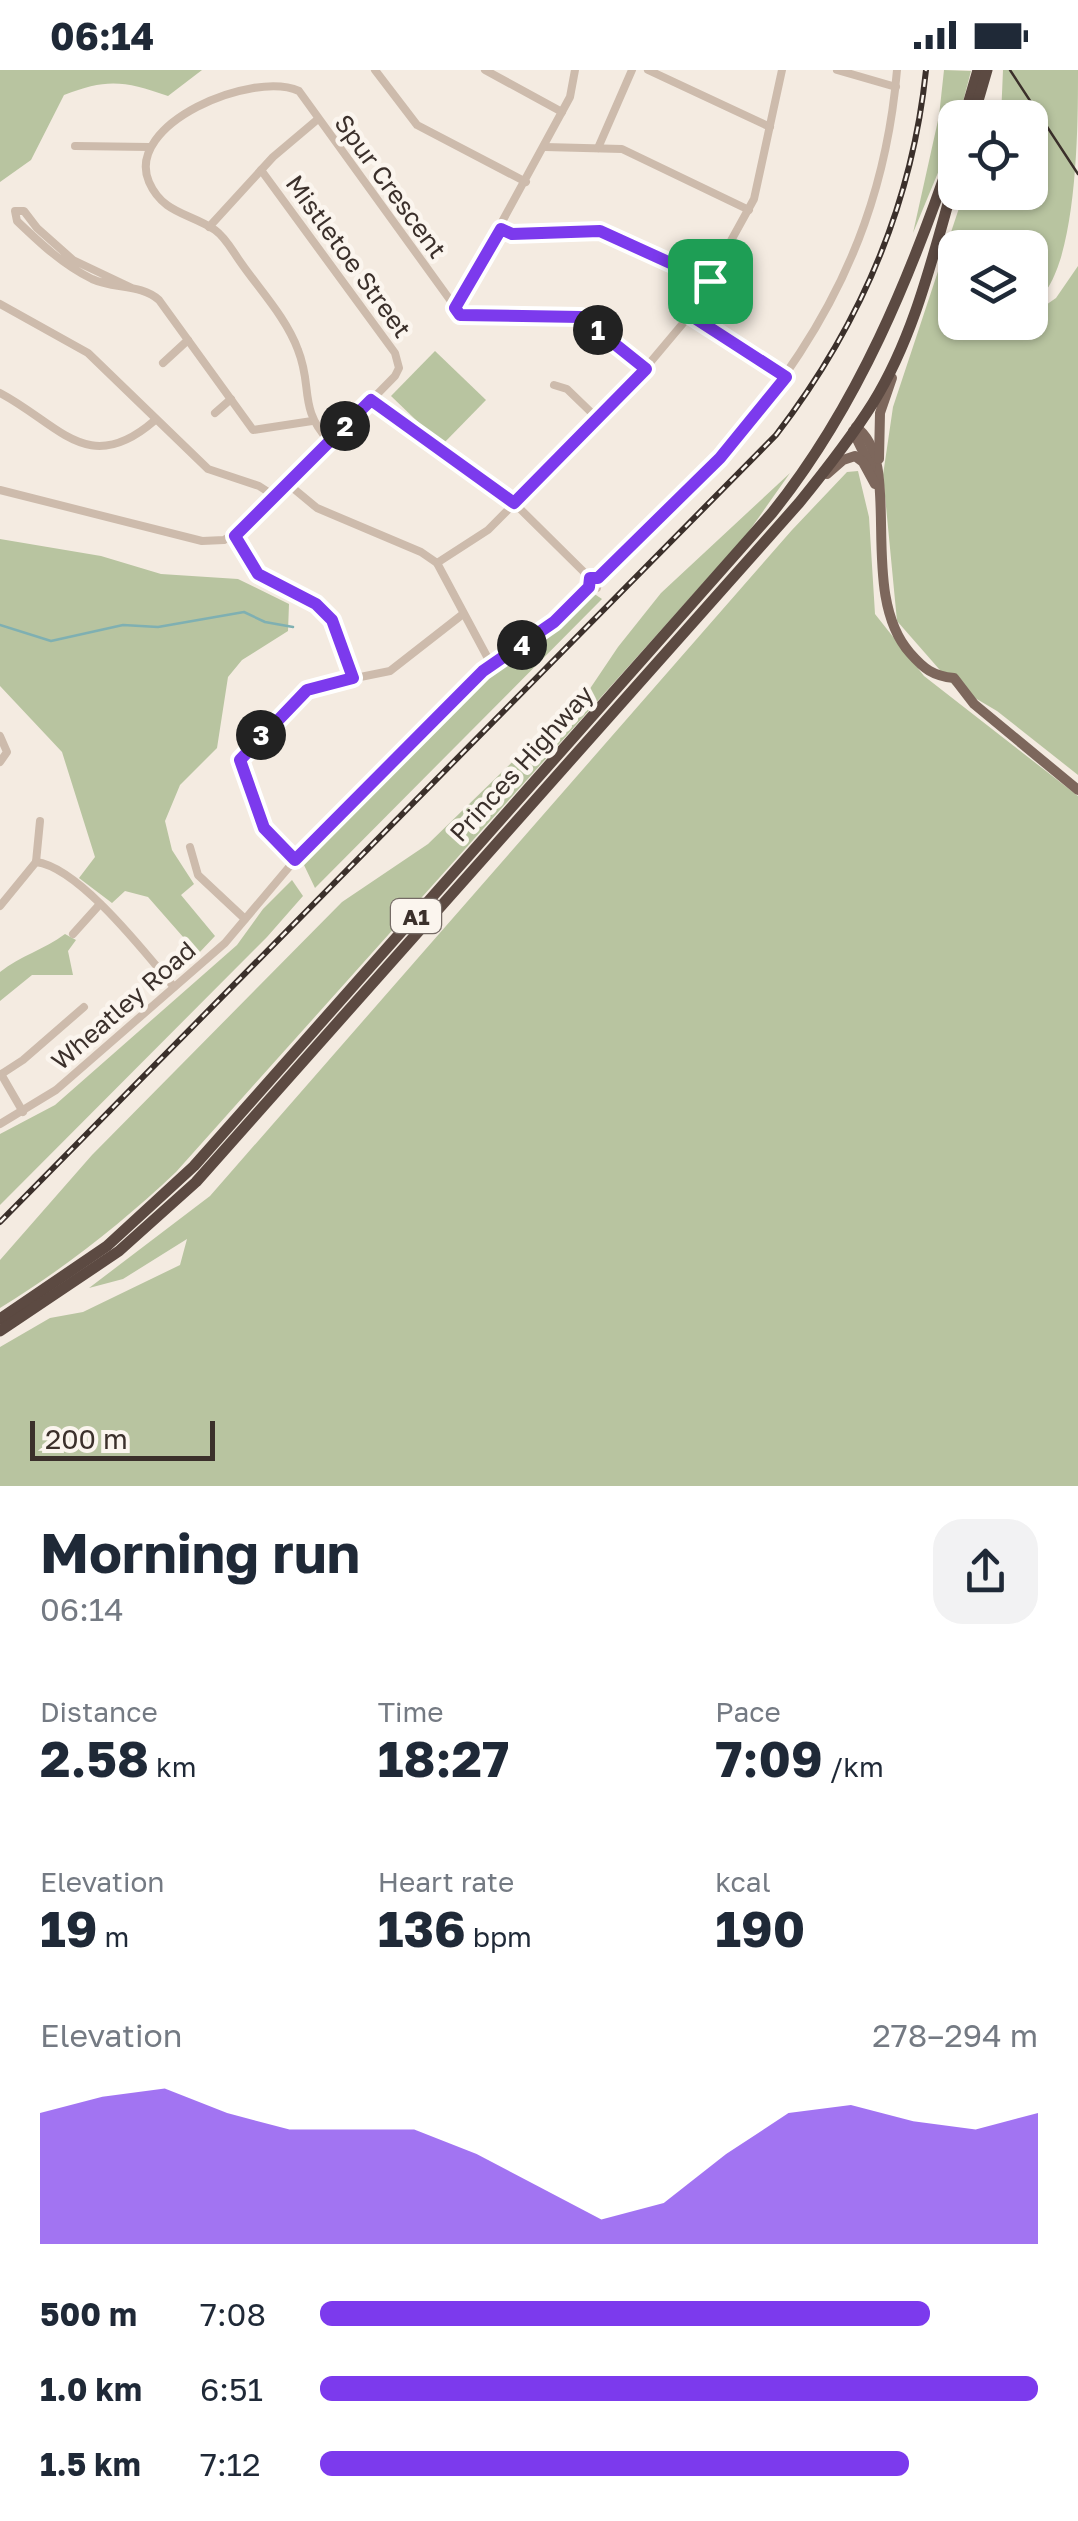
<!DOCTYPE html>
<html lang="en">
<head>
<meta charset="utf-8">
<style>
  :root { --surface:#fff; --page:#f2f2f3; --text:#1f2937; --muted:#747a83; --accent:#7c3aed }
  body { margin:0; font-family:"Golos Text",sans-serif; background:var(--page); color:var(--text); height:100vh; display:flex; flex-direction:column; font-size:38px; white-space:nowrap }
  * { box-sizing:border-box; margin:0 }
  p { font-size:32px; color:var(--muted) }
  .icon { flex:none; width:55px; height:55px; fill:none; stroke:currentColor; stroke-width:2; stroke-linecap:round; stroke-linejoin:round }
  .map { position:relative; height:1416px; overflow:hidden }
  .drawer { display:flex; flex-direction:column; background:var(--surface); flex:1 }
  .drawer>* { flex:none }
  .tools { position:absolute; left:938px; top:30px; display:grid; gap:20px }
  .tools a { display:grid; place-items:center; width:110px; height:110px; border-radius:20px; background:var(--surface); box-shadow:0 2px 8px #0004; font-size:50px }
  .scale { position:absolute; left:30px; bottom:25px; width:185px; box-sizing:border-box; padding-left:10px; border:5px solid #3b302b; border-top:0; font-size:28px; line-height:35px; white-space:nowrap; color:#3b302b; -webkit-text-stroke:8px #fbf5ee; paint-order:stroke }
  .pin { position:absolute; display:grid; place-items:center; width:85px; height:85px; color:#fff; margin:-42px; border-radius:20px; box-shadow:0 5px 15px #0006 }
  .km { position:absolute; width:50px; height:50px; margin:-25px; border-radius:50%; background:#222; color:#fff; font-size:28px; line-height:50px; text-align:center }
  .round { display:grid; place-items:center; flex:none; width:105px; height:105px; border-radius:30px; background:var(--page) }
  .summary { display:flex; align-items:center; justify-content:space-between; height:170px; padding:0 40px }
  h1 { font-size:55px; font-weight:700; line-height:75px }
  .metrics { display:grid; grid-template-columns:repeat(3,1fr); gap:15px; height:170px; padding:10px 40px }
  .metrics div { display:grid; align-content:center }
  .metrics b { font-size:50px; font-weight:700 }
  .metrics small { font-size:28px; font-weight:400 }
  .metrics p { font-size:28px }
  .chart { height:280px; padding:20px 40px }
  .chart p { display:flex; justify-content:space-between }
  .chart svg { width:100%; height:180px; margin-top:10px; fill:var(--accent); opacity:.7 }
  ul { padding:0 40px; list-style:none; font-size:32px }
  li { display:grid; grid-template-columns:160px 120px 1fr; align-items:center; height:75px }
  li i { height:25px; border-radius:12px; background:var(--accent) }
  .status { display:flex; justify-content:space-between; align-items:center; height:70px; padding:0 50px; background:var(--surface); direction:ltr }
  .status svg { height:28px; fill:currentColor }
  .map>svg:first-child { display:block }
  .green { fill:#b8c4a0 }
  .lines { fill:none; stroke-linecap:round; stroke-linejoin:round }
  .stream { stroke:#7fb0b2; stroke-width:2.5 }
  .minor { stroke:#cdbbac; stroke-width:8 }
  .major { stroke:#7d675c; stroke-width:10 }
  .highway { stroke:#5c4a42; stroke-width:11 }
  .tram { stroke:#3b302b; stroke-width:2.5 }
  .rail-casing { stroke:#3b302b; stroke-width:6 }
  .rail { stroke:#fbf5ee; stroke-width:2.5; stroke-dasharray:8; stroke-linecap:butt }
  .route-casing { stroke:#fff; stroke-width:20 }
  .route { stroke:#7c3aed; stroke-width:12 }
  .labels { text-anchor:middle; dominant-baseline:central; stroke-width:9; stroke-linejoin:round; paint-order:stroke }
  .shield { fill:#fbf5ee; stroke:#756b66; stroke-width:2.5 }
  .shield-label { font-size:22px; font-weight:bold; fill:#3b302b }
  .street-label { font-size:25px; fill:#3b302b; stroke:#fbf5ee }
</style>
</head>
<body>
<div class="status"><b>06:14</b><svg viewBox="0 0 49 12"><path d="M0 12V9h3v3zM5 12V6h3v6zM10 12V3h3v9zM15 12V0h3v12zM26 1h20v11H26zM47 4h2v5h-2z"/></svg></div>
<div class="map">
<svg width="1078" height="1416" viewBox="0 0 1078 1416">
  <rect width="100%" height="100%" fill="#f4ebe1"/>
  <g class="green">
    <path d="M0,0H202L168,26C125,11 107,8 64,25L31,90L0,112Z"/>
    <polygon points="944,0 971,1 959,47 955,48 954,64 913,163 939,46"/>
    <path d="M1003,0H1078C1078,57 1078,213 1030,235V178H955V252L997,253L1013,257L1030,252V246L1056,228L1078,196V705L997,641L953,615L897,551L883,405L893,337L964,123L1030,122V48L1001,47Z"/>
    <polygon points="435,281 486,330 442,375 391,326"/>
    <polygon points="858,401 869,447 875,544 924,606 1078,726 1078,1416 0,1416 0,1277 50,1248 83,1242 180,1195 187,1169 123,1209 89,1218 210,1126 792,460 847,402"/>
    <path d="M790,403L747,464L176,1102C121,1154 65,1198 0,1238V1190L92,1085L342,832L428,774L540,665L581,632L618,577L661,523Z"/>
    <polygon points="0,469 101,486 161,504 238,509 289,534 288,561 242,590 228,607 217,678 180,715 165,751 172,780 194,814 181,825 215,866 198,884 148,827 125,821 112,833 79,808 95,787 62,682 0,616"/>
    <polygon points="593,523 602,529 315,818 304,795 491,603 547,565"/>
    <polygon points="292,810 303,826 267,867 0,1135 0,1064 55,1035 237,875 263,839"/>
    <path d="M65,864L76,870L68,881L73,905H32L0,931V902C21,885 44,880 65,864Z"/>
  </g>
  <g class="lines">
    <polyline class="stream" points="0,555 51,571 123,555 158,557 244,542 265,552 293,557"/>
    <g class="minor">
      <polyline points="375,0 417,55 526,112"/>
      <polyline points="485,0 562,42"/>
      <polyline points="648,0 770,57"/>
      <polyline points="837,0 896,17"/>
      <polyline points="75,76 149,77"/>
      <polyline points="545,77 622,79 749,140"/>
      <polyline points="598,78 632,0"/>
      <polyline points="209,157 273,87 318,49"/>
      <polyline points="501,159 512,164 600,161 710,211"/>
      <path d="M132,218L73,190L37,158L24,141H15L17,151C40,173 63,195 92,209C114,219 141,214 159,230L253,360L312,351"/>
      <polyline points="0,234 88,283 208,399 259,416 276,427"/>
      <polyline points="455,238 570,27 575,0"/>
      <polyline points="690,245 786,307"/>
      <polyline points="163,293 188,270"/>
      <polyline points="554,315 567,319 598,349"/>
      <path d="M0,323C59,354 88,408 154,351"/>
      <polyline points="371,330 505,424 590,508"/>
      <polyline points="215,343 231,329"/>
      <path d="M329,371C298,338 313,317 298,280C286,247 258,218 239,190C232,180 225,167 215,160C190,143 163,144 149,112C124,54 252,0 299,21L461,245L581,247L646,299"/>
      <polyline points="288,414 317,438 421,482 437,493 491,594"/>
      <polyline points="0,420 202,471 224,470 248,456 395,306 399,298 395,283 261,100"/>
      <path d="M235,466C267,529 281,503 321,538C340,555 348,585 353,608"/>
      <polyline points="437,493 488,460 627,320 690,245 754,129 782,0"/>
      <path d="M598,508C756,361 878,225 897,0"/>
      <polyline points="0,666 7,682 0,692"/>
      <polyline points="190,777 198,805 245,849"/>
      <path d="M295,790C273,768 231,717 242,684L311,617L390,601L463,544"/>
      <path d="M36,792C79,797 146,884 174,917"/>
      <polyline points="36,792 40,751"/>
      <polyline points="0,836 36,792"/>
      <polyline points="73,864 100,834"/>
      <polyline points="1,1004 23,1042"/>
      <polyline points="0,1005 23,990 84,937"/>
      <polyline points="0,1054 56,1020 225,873 295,790 483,601 554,553 589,517 590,508 599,509 597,518 589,517"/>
    </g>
    <g class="major">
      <path d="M856,357C905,392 856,522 910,583C924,599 933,606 954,608L974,634L1078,720"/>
      <polyline points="853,361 871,398"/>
      <polyline points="879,389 880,343 892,308"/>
      <polyline points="827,404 843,390 855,386 863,392 875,414"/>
    </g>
    <g class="highway">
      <polyline points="964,48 978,0"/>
      <polyline points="973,48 987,0"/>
      <path d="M0,1249L107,1176L194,1096L772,443C858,336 911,206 955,76"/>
      <path d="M0,1261L119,1181L196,1112L799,433C825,401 851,368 873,333C915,265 933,185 955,109"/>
    </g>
    <polyline class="tram" points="1010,0 1078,104"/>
    <g class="rail-casing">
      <path id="rail" d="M0,1152L776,365C859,257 912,136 926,0"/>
    </g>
    <use href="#rail" class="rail"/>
  </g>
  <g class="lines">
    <g class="route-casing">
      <polygon id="route" points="501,159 512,164 600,161 710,211 690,245 786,307 720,388 598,508 590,508 589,517 554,552 483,601 295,790 264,758 240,690 307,620 353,608 332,550 316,534 258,504 235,466 371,330 514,433 646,299 581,247 460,245 455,238"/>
    </g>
    <use href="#route" class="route"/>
  </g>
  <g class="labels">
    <rect class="shield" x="391" y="829" width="50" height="34" rx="8"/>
    <g class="shield-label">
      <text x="416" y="846">A1</text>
    </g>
    <g class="street-label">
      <text transform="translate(391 116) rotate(54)">Spur Crescent</text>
      <text transform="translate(349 186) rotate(54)">Mistletoe Street</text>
      <text transform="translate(521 693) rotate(-48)">Princes Highway</text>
      <text transform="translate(123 935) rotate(-41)">Wheatley Road</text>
    </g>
  </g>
</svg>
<div class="tools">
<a><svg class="icon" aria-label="locate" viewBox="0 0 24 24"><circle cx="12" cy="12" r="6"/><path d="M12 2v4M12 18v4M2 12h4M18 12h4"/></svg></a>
<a><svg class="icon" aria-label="layers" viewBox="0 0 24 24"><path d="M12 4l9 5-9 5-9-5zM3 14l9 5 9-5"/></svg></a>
</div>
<div class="scale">200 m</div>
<div class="pin" style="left:710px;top:211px;background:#1e9e55"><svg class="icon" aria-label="arrive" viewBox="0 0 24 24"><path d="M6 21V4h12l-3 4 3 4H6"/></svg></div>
<b class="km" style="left:598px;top:260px">1</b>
<b class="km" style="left:345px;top:356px">2</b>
<b class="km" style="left:261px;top:665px">3</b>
<b class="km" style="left:522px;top:575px">4</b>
</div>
<section class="drawer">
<div class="summary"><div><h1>Morning run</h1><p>06:14</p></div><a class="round"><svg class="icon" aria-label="share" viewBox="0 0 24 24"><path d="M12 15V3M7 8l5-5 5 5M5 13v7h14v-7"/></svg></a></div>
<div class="metrics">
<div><p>Distance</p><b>2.58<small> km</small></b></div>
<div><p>Time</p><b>18:27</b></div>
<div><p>Pace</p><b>7:09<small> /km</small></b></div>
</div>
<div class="metrics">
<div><p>Elevation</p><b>19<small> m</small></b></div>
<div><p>Heart rate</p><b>136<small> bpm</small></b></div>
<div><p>kcal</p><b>190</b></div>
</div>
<div class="chart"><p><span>Elevation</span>278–294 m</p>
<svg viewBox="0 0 160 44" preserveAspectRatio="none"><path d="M0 44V12L10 8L20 6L30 12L40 16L50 16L60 16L70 22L80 30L90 38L100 34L110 22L120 12L130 10L140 14L150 16L160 12V44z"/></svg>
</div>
<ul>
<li><b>500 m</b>7:08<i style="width:85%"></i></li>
<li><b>1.0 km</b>6:51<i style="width:100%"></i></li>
<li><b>1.5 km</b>7:12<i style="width:82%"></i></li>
</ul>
</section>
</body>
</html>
